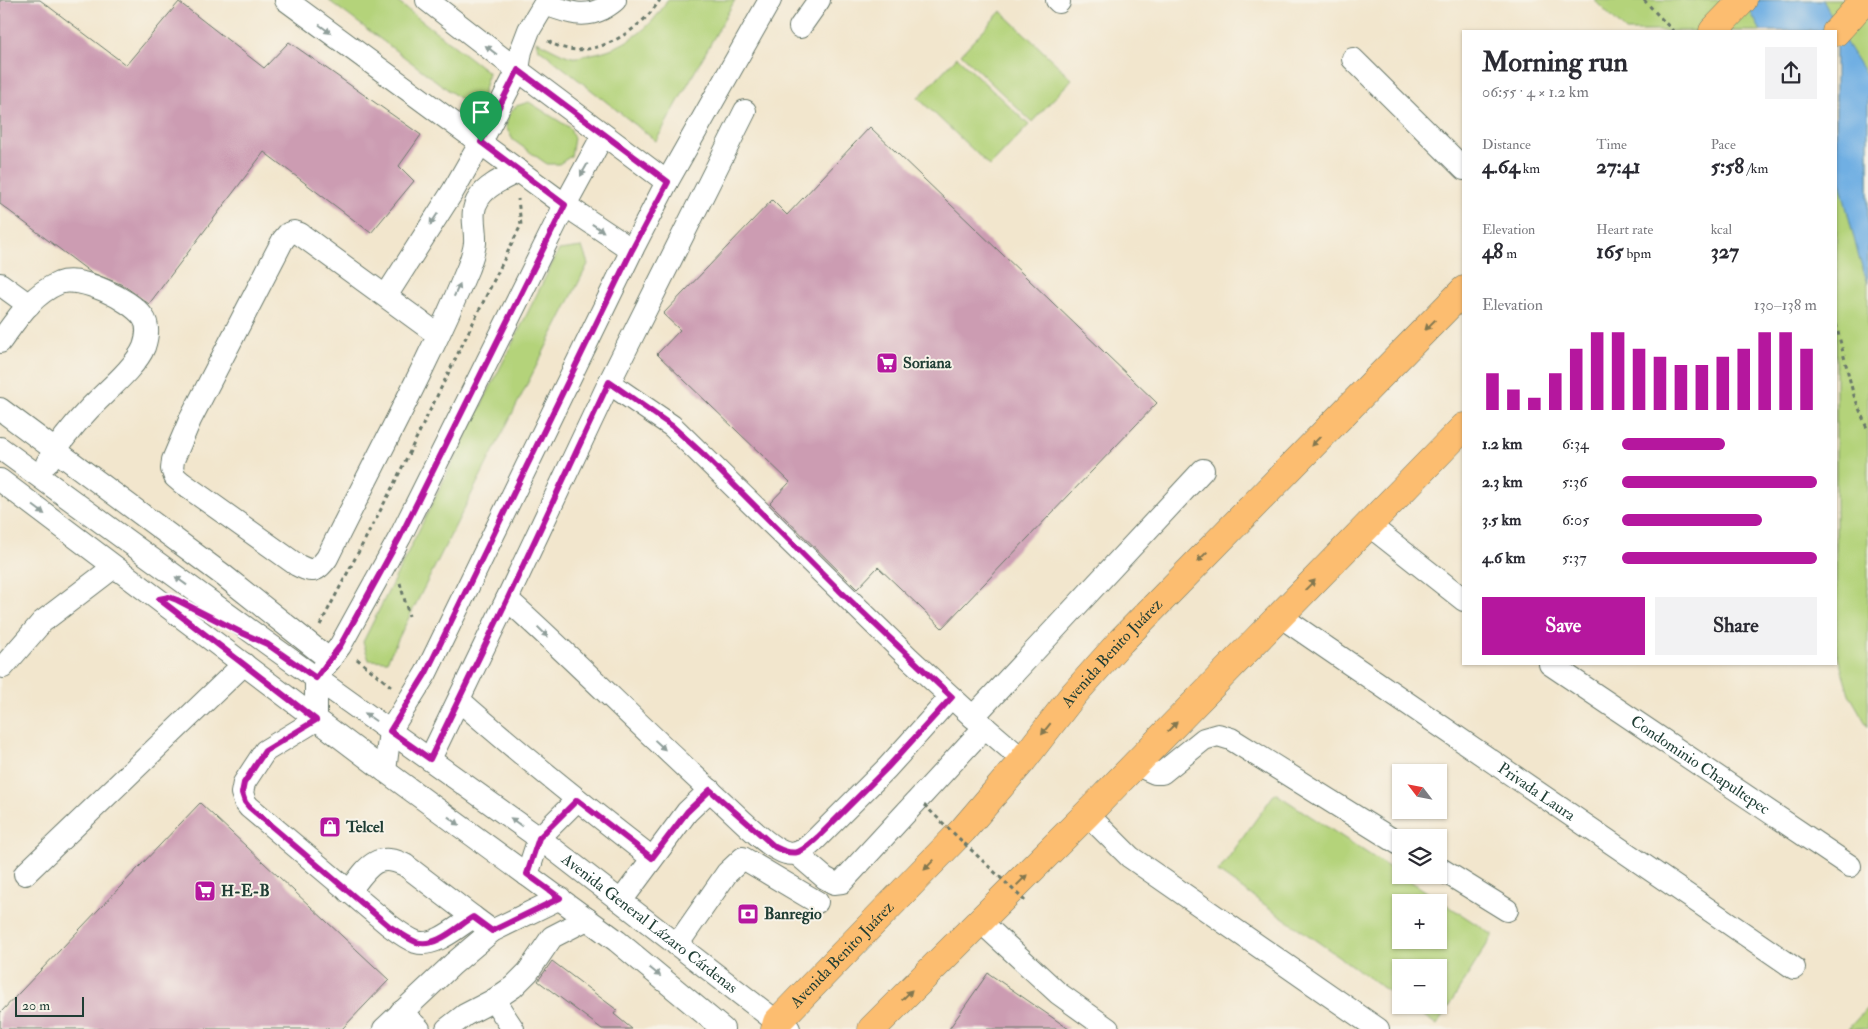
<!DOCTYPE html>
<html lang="en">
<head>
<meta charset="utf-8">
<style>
  :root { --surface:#fff; --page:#f2f2f3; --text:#2b2b33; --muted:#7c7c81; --accent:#b5179e }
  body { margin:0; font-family:"IM FELL Double Pica",serif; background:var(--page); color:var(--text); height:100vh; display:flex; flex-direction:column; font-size:19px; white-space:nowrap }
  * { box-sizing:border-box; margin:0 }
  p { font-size:16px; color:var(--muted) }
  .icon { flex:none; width:28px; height:28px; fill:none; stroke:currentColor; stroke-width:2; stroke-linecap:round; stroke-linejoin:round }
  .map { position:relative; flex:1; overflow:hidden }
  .panel { position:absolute; left:1462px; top:30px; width:375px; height:635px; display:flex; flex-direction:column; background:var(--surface); border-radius:0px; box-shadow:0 1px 4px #0004 }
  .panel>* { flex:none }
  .needle { width:32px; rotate:302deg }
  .fabs { position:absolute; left:1392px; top:764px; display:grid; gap:10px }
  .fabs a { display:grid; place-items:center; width:55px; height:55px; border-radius:0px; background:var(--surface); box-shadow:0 1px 4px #0004; font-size:25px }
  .scale { position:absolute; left:15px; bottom:12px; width:69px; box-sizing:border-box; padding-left:5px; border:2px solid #1f3d34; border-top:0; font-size:14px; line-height:18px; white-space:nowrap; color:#1f3d34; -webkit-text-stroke:4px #f7f3e8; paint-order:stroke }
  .pin { position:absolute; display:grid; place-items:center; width:42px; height:42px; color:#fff; margin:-51px -21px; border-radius:50% 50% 50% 0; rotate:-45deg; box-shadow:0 0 5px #0007 }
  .pin .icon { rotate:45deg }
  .round { display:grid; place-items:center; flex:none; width:52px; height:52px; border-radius:0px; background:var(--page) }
  .summary { display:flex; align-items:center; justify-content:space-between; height:85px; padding:0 20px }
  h1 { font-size:28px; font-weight:700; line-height:38px }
  .stats { display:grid; grid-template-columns:repeat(3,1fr); gap:8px; height:85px; padding:5px 20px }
  .stats div { display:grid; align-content:center }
  .stats b { font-size:21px; font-weight:700 }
  .stats small { font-size:14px; font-weight:400 }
  .stats p { font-size:14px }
  .chart { height:140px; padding:10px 20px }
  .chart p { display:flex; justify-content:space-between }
  .chart svg { width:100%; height:90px; margin-top:5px; stroke:var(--accent); stroke-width:6 }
  .button { display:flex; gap:10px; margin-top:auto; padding:10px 20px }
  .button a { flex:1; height:58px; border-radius:0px; background:var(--accent); color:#fff; font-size:20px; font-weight:700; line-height:58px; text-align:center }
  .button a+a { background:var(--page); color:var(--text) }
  ul { padding:0 20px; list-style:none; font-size:16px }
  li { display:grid; grid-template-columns:80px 60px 1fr; align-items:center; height:38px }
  li i { height:12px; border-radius:6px; background:var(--accent) }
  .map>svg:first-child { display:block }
  .green { fill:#b4d37a; stroke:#6a8857; fill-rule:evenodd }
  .water { fill:#70afe3; stroke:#48768c }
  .building { fill:#cc9cb2 }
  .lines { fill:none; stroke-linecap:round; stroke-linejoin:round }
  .minor-casing { stroke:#69786a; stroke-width:24 }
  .major-casing { stroke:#69786a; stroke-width:29 }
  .path { stroke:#69786a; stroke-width:3; stroke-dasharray:4 4; stroke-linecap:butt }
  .minor { stroke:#fff; stroke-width:22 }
  .major { stroke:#fcbd6f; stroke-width:28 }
  .path-bridge { stroke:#69786a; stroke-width:3; stroke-dasharray:4 4; stroke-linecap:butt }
  .oneway { fill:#8f9e9a }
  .oneway2 { fill:#82774f }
  .route-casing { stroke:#fff; stroke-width:10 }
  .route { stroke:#b5179e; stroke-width:6 }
  .labels { text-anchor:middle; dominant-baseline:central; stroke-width:4; stroke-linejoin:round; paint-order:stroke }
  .poi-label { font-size:16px; font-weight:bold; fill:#1f3d34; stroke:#f7f3e8; text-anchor:start }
  .street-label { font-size:16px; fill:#1f3d34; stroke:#f7f3e8 }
</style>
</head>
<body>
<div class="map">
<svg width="1868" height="1029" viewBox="0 0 1868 1029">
  <rect width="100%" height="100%" fill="#f7f3e8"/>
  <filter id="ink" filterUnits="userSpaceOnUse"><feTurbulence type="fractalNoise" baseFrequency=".02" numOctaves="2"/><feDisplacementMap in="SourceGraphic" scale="10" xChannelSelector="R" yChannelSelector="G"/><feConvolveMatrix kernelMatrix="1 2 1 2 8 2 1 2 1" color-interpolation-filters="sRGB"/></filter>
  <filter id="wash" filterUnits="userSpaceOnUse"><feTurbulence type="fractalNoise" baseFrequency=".0096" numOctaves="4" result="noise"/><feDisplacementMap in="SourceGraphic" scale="20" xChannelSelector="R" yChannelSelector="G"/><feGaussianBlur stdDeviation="1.12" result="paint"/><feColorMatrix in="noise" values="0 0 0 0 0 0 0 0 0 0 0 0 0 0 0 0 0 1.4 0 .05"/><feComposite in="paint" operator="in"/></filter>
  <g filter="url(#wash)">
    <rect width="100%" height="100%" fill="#f2e6cd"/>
    <g class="green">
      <polygon points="328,0 395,0 488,72 483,95 463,101"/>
      <path d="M667,0H735L656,141L538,48L536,41C546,45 562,55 572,57C577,58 585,55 591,54C622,49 652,29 667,0Z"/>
      <polygon points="1594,0 1868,0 1868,727 1849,694 1836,650 1836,31 1626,31"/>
      <polygon points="1001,11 1072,79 1032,122 961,54"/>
      <polygon points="957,57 1029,125 990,166 918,98"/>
      <polygon points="529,102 570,128 574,138 571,156 559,164 547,164 513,140 506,127 508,116 516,106"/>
      <polygon points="582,247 588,264 387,661 369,660 363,642 559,250"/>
      <path d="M1275,793L1493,935L1437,1025L1408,1005H1439V968H1401V1000L1218,872ZM1401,902H1439V940H1401Z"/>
      <polygon points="1868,1007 1868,1029 1848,1029"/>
    </g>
    <polygon class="water" points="1744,0 1823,0 1845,41 1868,78 1868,283 1859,258 1836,166 1836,31 1761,31"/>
    <g id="blocks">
      <g class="building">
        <polygon points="0,0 40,0 126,65 179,2 264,68 289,42 421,135 399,166 414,181 371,233 264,152 149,304 123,285 90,272 0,204"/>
        <polygon points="870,127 1157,403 942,628 878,567 857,589 770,503 790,482 657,354 680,330 663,314 772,200 787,215"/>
        <polygon points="200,803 389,980 342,1029 0,1029 0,1013"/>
        <polygon points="552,961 617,1010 614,1014 632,1029 602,1029 538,981"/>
        <polygon points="988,973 1069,1029 949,1029"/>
      </g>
    </g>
  </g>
  <g filter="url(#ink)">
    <use href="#blocks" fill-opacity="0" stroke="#69786a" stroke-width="1"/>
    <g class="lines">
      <g class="minor-casing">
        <g id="minor">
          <polyline points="286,0 565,205 400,537 340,646 316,678 316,720"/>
          <polyline points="1057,0 1059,2"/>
          <path d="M545,4C565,11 582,19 602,9C607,6 611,4 615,0"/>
          <polyline points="800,27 819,0"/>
          <polyline points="1353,59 1464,169"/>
          <polyline points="603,135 565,205 632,250"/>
          <polyline points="667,182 770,0"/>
          <polyline points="0,284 29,305"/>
          <polyline points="386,296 453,191 481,142 518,70 521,51 529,30 547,0"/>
          <path d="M437,334L300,234L294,232L288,234L283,240L190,420L173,460L172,469L175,477L182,483L297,565C313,573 316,572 327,558C374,462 427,367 468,268C471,260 474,252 475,243C476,227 469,212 479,198C487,185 505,178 519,171"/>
          <path d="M0,342C16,320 32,294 59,283C80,275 130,299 143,317C149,325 147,338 144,347C136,367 104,393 89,409C73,426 59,443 47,463"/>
          <polyline points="609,383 672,426 909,658 973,717 1023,760"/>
          <polyline points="0,409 223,575 330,660"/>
          <path id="s1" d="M0,448L267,643L539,838L777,1022L789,1029"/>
          <polyline points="0,480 385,771 617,941 723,1029"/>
          <polyline points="1369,525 1464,600"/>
          <path d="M507,599C579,664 647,733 718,798C734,812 767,848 786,853C799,857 810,845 818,837L887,768L951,697"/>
          <path id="s2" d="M1280,616L1794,968"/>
          <path id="s3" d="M1550,664L1850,866"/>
          <polyline points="3,667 42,622 114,567"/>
          <path d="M459,700C521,755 586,807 652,858"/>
          <polyline points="973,717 1203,470"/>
          <path d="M316,720L265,751L244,783L242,793L245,802L249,807L389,925C397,931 406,938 416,942C435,948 458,926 473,917L492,931"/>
          <polyline points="1144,755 1146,769 1155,773 1162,773 1204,739 1218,735 1231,739 1401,845"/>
          <polyline points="430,759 507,599 609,383 745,111"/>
          <polyline points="385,771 390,731 426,673 632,250 667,182 507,62 427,0"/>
          <polyline points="1087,814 1130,857 1378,1029"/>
          <polyline points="797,854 825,878 834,883 842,882 985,727"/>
          <polyline points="1439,868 1507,910"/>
          <polyline points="25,874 244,664"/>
          <polyline points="527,875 539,838 577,800"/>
          <path d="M349,892C366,870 375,850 405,865L473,917"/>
          <polyline points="621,901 687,812 710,790"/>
          <polyline points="980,921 1058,993 1108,1029"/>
          <polyline points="677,945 727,873 743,858 817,902"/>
          <polyline points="401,1012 419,1029"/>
          <polyline points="384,1029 453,964 492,931 560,898"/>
          <polyline points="447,1029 465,1015 494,1000"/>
          <polyline points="513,1029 494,1000 513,987 528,972 552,937 587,919"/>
        </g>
      </g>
      <g class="major-casing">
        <g id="major">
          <polyline points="1713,31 1743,0"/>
          <polyline points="1836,32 1865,0"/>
          <path id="s4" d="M775,1029L777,1022L963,830L1023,760L1074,694L1121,641L1464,290"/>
          <polyline points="872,1029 1087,814 1464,427"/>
        </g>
      </g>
      <g class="path">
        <polyline points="1644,0 1673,31"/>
        <path d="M548,41C586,66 639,33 660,0"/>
        <polyline points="1836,324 1853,393 1868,431"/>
        <polyline points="400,583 409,616"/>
        <polyline points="320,625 389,494 521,225 518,199"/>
        <polyline points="357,659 392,687"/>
      </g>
      <use href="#minor" class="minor"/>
      <use href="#major" class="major"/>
      <polyline class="path-bridge" points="924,805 1025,901"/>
    </g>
    <defs><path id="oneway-solid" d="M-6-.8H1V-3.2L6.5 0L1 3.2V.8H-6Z" transform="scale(1.25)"/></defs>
    <g class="oneway">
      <use href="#oneway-solid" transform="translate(325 29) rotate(37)"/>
      <use href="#oneway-solid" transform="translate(491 50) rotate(-142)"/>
      <use href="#oneway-solid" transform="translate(584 170) rotate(119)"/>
      <use href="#oneway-solid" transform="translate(434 219) rotate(123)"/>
      <use href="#oneway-solid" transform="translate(598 228) rotate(34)"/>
      <use href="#oneway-solid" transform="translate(457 290) rotate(-65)"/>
      <use href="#oneway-solid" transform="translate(39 510) rotate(37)"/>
      <use href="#oneway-solid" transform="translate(181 581) rotate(-144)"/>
      <use href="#oneway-solid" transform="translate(543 632) rotate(44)"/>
      <use href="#oneway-solid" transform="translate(370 717) rotate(-145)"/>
      <use href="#oneway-solid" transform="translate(660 745) rotate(43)"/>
      <use href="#oneway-solid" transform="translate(454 821) rotate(36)"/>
      <use href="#oneway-solid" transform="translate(516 822) rotate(-144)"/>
      <use href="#oneway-solid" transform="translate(655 972) rotate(39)"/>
    </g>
    <g class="oneway2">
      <use href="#oneway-solid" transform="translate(1430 325) rotate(135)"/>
      <use href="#oneway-solid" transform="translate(1316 441) rotate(135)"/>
      <use href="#oneway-solid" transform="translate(1202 557) rotate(135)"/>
      <use href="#oneway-solid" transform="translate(1310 585) rotate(-45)"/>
      <use href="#oneway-solid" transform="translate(1172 727) rotate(-45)"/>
      <use href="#oneway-solid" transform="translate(1046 729) rotate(128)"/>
      <use href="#oneway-solid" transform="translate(929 865) rotate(134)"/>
      <use href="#oneway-solid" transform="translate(1022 880) rotate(-45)"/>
      <use href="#oneway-solid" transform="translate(907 995) rotate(-45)"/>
    </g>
  </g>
  <g class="lines" filter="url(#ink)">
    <g class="route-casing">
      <path id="route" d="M518,70L668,182L632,250L426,673L390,731L430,759L507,600L609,382L672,426L705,456L839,590L952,697L887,768L818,837C802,852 796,858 775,847L710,790L687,812L652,858L577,800L539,838L527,874L560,898L492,931L473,917C458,926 435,949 416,942C406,938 397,931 389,926L249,807L245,802L242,793L244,783L265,751L316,720L159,599L169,597L177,600L240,632L267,644L316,678L340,646L400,537L565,205L481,142Z"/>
    </g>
    <use href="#route" class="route"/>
  </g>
  <defs>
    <g id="supermarket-square" transform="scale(1.125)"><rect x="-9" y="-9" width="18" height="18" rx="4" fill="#b5179e" stroke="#f7f3e8"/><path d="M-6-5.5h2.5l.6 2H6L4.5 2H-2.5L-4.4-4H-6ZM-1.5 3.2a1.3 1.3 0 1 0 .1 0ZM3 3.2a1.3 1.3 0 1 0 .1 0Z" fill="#fff"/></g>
    <g id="shop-square" transform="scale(1.125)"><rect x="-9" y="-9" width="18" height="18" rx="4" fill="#b5179e" stroke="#f7f3e8"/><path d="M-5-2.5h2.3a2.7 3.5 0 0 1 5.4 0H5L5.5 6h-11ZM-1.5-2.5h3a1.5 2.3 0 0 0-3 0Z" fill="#fff"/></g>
    <g id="bank-square" transform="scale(1.125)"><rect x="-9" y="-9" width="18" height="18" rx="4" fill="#b5179e" stroke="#f7f3e8"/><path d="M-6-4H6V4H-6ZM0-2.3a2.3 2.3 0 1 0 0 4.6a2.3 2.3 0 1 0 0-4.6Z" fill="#fff"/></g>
  </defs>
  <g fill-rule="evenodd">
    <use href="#supermarket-square" x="887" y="363"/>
    <use href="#shop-square" x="330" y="827"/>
    <use href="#supermarket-square" x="205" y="891"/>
    <use href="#bank-square" x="748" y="914"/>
  </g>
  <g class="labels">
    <g class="poi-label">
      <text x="903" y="363">Soriana</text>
      <text x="346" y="827">Telcel</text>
      <text x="221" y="891">H-E-B</text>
      <text x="764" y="914">Banregio</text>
    </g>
    <g class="street-label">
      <text stroke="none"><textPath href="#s4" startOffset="506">Avenida Benito Juárez</textPath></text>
      <text stroke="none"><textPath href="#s3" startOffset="181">Condominio Chapultepec</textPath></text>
      <text stroke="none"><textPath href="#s2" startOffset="311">Privada Laura</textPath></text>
      <text stroke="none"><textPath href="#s1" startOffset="805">Avenida General Lázaro Cárdenas</textPath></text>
      <text stroke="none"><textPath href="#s4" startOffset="101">Avenida Benito Juárez</textPath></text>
    </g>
  </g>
</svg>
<div class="fabs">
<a><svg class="needle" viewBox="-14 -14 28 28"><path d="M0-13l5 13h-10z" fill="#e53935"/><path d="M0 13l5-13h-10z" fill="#7c7c81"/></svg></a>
<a><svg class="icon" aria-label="layers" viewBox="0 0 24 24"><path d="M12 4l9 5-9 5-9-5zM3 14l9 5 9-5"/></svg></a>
<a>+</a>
<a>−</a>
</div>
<div class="scale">20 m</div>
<div class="pin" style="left:481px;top:142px;background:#1e9e55"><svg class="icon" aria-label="arrive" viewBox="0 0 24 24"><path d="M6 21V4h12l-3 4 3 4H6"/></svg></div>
<section class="panel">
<div class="summary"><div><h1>Morning run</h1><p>06:55 · 4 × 1.2 km</p></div><a class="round"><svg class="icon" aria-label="share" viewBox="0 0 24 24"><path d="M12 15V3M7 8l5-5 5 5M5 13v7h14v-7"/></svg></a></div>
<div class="stats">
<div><p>Distance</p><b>4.64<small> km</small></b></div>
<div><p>Time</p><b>27:41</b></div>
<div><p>Pace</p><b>5:58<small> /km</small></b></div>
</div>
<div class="stats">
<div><p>Elevation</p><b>48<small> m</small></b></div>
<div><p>Heart rate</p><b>165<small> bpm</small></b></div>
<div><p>kcal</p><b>327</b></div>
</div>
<div class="chart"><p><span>Elevation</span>130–138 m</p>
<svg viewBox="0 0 160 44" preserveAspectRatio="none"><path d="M5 44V26M15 44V34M25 44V38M35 44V26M45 44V14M55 44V6M65 44V6M75 44V14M85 44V18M95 44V22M105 44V22M115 44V18M125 44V14M135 44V6M145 44V6M155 44V14"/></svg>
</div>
<ul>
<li><b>1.2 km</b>6:34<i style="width:53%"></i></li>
<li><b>2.3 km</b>5:36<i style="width:100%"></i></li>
<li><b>3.5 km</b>6:05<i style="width:72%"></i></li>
<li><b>4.6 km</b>5:37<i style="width:100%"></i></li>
</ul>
<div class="button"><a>Save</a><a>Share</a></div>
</section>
</div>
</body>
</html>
